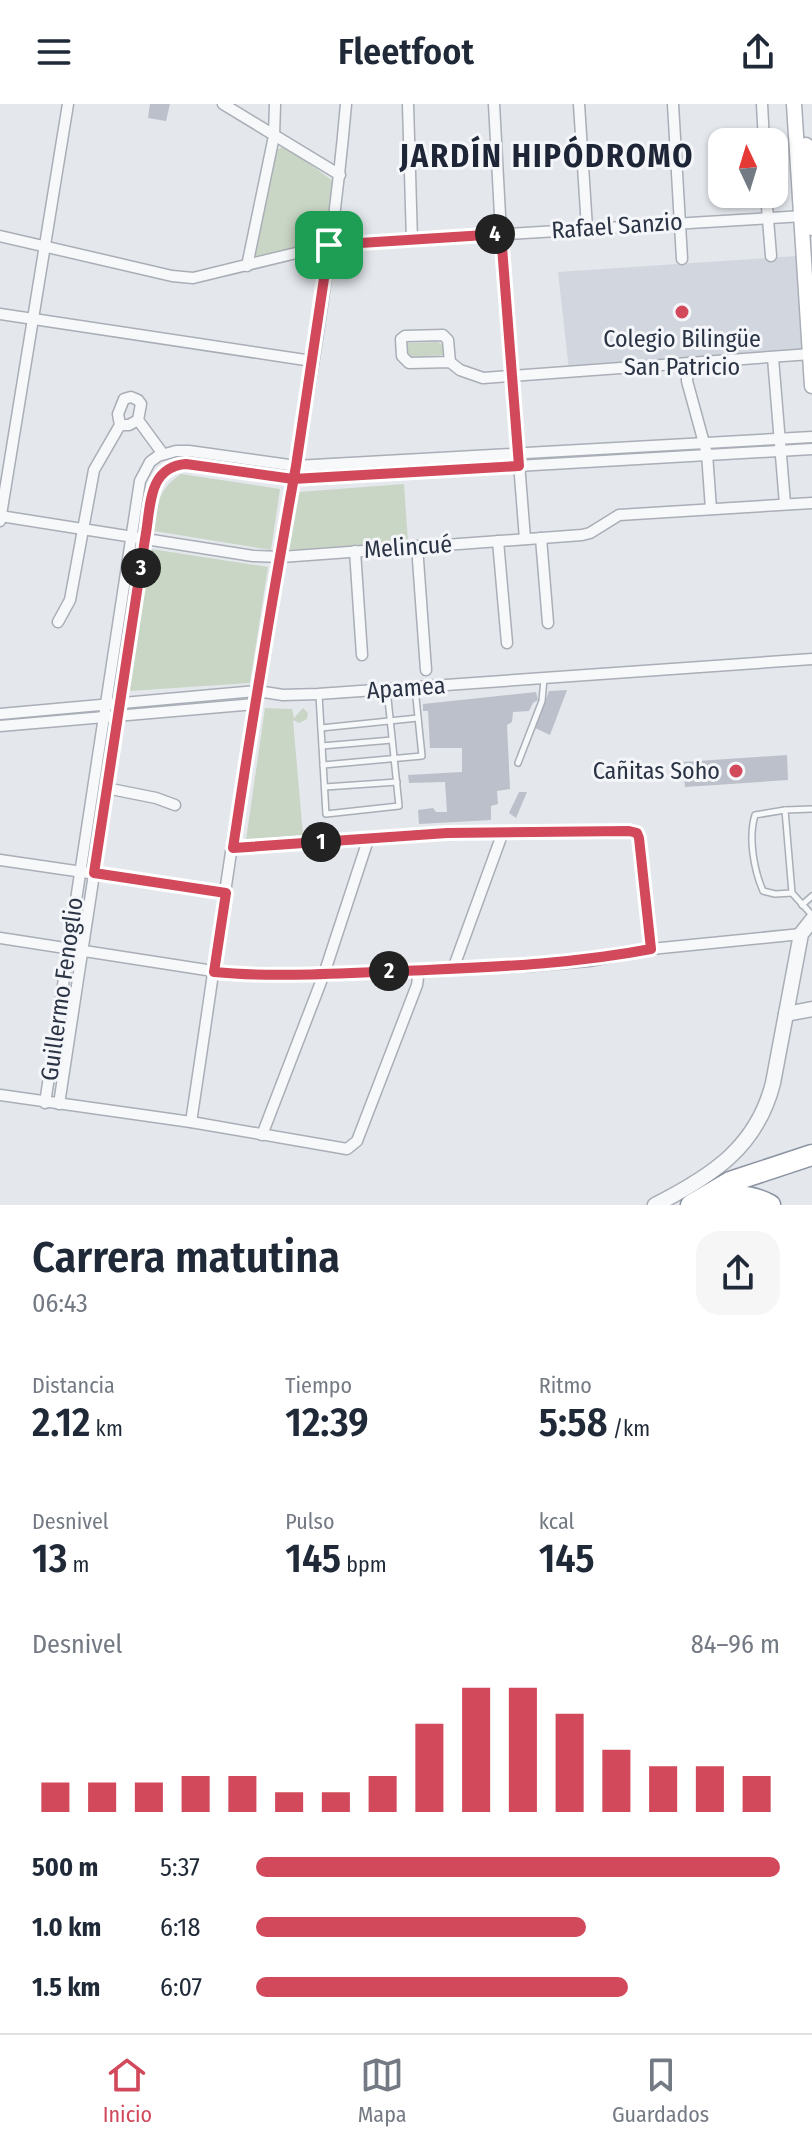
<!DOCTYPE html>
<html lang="es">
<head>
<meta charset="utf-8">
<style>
  :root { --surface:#fff; --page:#f6f6f7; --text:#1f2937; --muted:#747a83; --line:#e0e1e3; --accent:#d1495b }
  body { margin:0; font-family:"Fira Sans Condensed",sans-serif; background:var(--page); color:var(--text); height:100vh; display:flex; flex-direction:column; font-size:30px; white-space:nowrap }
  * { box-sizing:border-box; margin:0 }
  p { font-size:26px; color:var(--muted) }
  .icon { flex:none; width:44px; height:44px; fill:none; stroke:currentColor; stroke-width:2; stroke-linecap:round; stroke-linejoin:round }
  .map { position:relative; height:1101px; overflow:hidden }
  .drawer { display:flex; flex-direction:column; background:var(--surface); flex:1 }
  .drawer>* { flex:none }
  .needle { width:52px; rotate:356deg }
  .controls { position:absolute; left:708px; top:24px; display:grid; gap:16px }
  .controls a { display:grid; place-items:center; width:80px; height:80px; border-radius:16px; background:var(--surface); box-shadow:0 2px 6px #0004; font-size:40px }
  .pin { position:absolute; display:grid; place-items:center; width:68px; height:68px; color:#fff; margin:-34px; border-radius:16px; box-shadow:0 4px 12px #0006 }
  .km { position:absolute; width:40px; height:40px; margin:-20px; border-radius:50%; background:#222; color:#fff; font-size:22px; line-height:40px; text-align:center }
  .round { display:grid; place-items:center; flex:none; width:84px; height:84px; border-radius:24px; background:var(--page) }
  .head { display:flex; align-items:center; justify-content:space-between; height:136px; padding:0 32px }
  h1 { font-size:44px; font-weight:600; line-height:60px }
  .stats { display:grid; grid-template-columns:repeat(3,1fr); gap:12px; height:136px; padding:8px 32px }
  .stats div { display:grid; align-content:center }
  .stats b { font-size:40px; font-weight:600 }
  .stats small { font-size:22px; font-weight:400 }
  .stats p { font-size:22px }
  .chart { height:224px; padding:16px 32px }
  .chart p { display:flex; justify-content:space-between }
  .chart svg { width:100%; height:144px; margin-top:8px; stroke:var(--accent); stroke-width:6 }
  ul { padding:0 32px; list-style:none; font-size:26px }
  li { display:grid; grid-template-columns:128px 96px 1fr; align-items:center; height:60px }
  li i { height:20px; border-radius:10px; background:var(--accent) }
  header { display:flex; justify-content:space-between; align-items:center; height:104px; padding:0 32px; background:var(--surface); font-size:36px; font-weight:600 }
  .tabs { display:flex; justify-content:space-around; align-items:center; height:112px; border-top:2px solid var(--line); background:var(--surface); font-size:22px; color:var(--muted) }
  .tabs a { display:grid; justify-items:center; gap:4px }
  .tabs .active { color:var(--accent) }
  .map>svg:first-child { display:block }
  .built { fill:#d2d6de }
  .green { fill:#c9d6c5 }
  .building { fill:#bbc0ca }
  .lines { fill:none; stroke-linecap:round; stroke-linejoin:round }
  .service-casing { stroke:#a9aeb7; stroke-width:8 }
  .minor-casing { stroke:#a9aeb7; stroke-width:13 }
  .tertiary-casing { stroke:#a9aeb7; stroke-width:17 }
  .secondary-casing { stroke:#a9aeb7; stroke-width:17 }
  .motorway-casing { stroke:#8b94a3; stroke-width:23 }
  .service { stroke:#f7f8fa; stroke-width:5 }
  .minor { stroke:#f7f8fa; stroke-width:10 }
  .tertiary { stroke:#f7f8fa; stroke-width:14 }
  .secondary { stroke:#fff; stroke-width:14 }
  .motorway { stroke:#fff; stroke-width:20 }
  .route-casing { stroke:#fff; stroke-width:16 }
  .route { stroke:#d1495b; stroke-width:10 }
  .poi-dot { fill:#d1495b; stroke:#f4f6f9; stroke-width:3 }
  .labels { text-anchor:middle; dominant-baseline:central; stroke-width:6; stroke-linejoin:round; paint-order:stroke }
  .street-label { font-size:24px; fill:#2b3445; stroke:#f4f6f9 }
  .poi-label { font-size:24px; fill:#2b3445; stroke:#f4f6f9 }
  .district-label { font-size:32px; font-weight:bold; letter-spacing:2px; fill:#1d2536; stroke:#f4f6f9 }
</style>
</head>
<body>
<header><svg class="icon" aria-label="menu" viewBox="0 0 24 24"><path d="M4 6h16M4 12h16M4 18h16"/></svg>Fleetfoot<svg class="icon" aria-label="share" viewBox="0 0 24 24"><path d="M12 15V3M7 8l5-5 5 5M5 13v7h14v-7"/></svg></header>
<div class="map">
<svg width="812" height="1101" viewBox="0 0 812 1101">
  <rect width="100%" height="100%" fill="#e4e7ec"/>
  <polygon class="built" points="797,152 804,248 569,266 558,168"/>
  <g class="green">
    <polygon points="285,42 333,77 329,138 326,136 322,139 262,153 256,152 254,145 276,46"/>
    <polygon points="438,238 446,243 444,251 406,253 405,241 408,239"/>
    <path d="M181,370L280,385L271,446L154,427C158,400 157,386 181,370Z"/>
    <polygon points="404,380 408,438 289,446 299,388"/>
    <polygon points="151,445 268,463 250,579 129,587"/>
    <polygon points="265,604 292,605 294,614 303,604 308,609 307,615 299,619 293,616 303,731 246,736"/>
  </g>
  <g class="building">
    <polygon points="150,0 170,0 166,17 148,14"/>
    <polygon points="567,586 550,631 535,624 549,587"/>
    <polygon points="536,588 538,596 533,599 529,607 513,608 512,618 507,621 510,685 497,687 498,700 491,702 491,716 419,720 418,706 433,704 436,708 447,708 445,678 409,679 408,671 462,668 462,644 430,644 428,607 423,607 423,600"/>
    <polygon points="787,651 788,676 685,683 683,658"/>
    <polygon points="519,688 527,688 516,714 509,709"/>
  </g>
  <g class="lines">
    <g class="service-casing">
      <g id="service">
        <polyline points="319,591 326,710 399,702 387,585"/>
        <polyline points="321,624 418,614"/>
        <polyline points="322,642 392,636"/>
        <polyline points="518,659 542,597 544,575"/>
        <polyline points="323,661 422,652 415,584"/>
        <polyline points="325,683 397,678"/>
        <polyline points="812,705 785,706 792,789 812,811"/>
        <path d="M785,706L755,711C748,734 754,766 763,787L775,790L792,789"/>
        <polyline points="802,801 812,792"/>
      </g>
    </g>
    <g class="minor-casing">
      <g id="minor">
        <polyline points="223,0 340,71"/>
        <polyline points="408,0 412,137"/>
        <polyline points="494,0 501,130 525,435"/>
        <polyline points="579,0 587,124"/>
        <polyline points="673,0 682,155"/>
        <polyline points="762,0 764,38"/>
        <polyline points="766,90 771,152"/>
        <polyline points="0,132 172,172 193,174 329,141 804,112"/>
        <polyline points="247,162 274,32 275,0"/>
        <polyline points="0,210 312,257"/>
        <polyline points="773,254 785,400"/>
        <polyline points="450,258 448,236 443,231 405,232 401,235 402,252 409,259 450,258 460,266 483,274 811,250"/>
        <polyline points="687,260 687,277 707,350 711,405"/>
        <polyline points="138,316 163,350"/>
        <polyline points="0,412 253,452 281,453 582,431 590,429 619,411 812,399"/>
        <polyline points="0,417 68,0"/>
        <polyline points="541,434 548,519"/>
        <polyline points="498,437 507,539"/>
        <polyline points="417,442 426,566"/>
        <polyline points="355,447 362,551"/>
        <polyline points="58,518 70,496 94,366 120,321 118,310 124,295 131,293 138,296 141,300 138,316 129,321 120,321"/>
        <polyline points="0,610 257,587 283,591 318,590 812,555"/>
        <polyline points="0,622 255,600"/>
        <polyline points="106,684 156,694 175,701"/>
        <polyline points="233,744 447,729 629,727 637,729 639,734 651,845"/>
        <polyline points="0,756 226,789"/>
        <polyline points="0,834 226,869 324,870 531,862 589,857 651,845 801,830"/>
        <polyline points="453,865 503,728"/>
        <polyline points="0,991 191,1018 347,1045 357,1037 417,881 419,866"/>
        <polyline points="45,999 140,377 150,358 158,352 176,347 189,347 296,362 812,333"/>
        <path d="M59,1000L145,435C151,404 147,363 186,360L293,375L812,345"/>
        <path d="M191,1018C213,874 232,730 257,587C290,392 329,197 346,0"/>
        <polyline points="262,1031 324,870 368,736"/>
      </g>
    </g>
    <g class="tertiary-casing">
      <g id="tertiary">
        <polyline points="786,910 812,905"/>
        <path d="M655,1101C712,1072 757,1043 773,979L801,830L812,816"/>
      </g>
    </g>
    <g class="secondary-casing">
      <g id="secondary">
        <polyline points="794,0 812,282"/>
        <polyline points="806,41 812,124"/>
      </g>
    </g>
    <g class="motorway-casing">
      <g id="motorway">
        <polyline points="691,1101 730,1078 812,1051"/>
        <path d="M709,1101C729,1089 749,1090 770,1101"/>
      </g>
    </g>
    <use href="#service" class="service"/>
    <use href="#minor" class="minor"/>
    <use href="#tertiary" class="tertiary"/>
    <use href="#secondary" class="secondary"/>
    <use href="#motorway" class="motorway"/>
  </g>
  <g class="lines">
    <g class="route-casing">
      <path id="route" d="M329,141L296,362C273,489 252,616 233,744L447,729L629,727L637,729L639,734L651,845C567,861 488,863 403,867C341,869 276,874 214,868L226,789L94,769L145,435C151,404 147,363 186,360L293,375L519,362L501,130L329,141"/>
    </g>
    <use href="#route" class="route"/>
  </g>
  <g class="poi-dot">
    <circle cx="682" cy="208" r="8"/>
    <circle cx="736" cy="667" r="8"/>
  </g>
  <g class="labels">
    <g class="street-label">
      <text transform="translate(617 122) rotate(-4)">Rafael Sanzio</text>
      <text transform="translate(408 443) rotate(-4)">Melincué</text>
      <text transform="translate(406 584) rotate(-4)">Apamea</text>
      <text transform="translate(62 885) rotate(-82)">Guillermo Fenoglio</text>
    </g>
    <g class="poi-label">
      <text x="682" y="235">Colegio Bilingüe<tspan x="682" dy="28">San Patricio</tspan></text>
      <text x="720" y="667" text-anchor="end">Cañitas Soho</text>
    </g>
    <g class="district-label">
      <text x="547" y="52">JARDÍN HIPÓDROMO</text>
    </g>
  </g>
</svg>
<div class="controls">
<a><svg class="needle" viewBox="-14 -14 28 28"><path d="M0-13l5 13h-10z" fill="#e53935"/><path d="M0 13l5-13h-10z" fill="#747a83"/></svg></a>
</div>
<div class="pin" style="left:329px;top:141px;background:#1e9e55"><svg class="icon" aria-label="arrive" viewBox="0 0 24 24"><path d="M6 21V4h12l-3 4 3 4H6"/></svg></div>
<b class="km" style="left:321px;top:738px">1</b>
<b class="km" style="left:389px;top:867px">2</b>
<b class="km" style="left:141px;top:464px">3</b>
<b class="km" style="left:495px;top:130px">4</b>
</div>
<section class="drawer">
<div class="head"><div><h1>Carrera matutina</h1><p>06:43</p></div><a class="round"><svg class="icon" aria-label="share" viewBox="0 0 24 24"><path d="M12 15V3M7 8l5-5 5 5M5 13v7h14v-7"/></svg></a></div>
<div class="stats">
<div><p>Distancia</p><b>2.12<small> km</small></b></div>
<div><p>Tiempo</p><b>12:39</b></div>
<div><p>Ritmo</p><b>5:58<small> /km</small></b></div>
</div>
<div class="stats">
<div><p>Desnivel</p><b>13<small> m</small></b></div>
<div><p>Pulso</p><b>145<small> bpm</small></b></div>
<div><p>kcal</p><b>145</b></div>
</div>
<div class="chart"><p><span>Desnivel</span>84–96 m</p>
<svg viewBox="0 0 160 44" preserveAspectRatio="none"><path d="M5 44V35M15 44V35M25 44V35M35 44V33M45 44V33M55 44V38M65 44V38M75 44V33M85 44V17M95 44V6M105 44V6M115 44V14M125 44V25M135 44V30M145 44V30M155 44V33"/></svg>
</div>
<ul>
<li><b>500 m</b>5:37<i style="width:100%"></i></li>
<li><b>1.0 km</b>6:18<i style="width:63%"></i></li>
<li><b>1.5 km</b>6:07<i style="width:71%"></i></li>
</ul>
</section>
<nav class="tabs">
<a class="active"><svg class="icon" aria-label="home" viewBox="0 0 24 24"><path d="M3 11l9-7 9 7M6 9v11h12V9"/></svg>Inicio</a>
<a><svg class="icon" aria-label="map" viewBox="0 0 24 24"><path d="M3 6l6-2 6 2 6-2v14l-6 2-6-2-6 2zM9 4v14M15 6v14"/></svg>Mapa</a>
<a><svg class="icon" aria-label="saved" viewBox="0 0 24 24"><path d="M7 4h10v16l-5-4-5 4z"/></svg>Guardados</a>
</nav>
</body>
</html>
